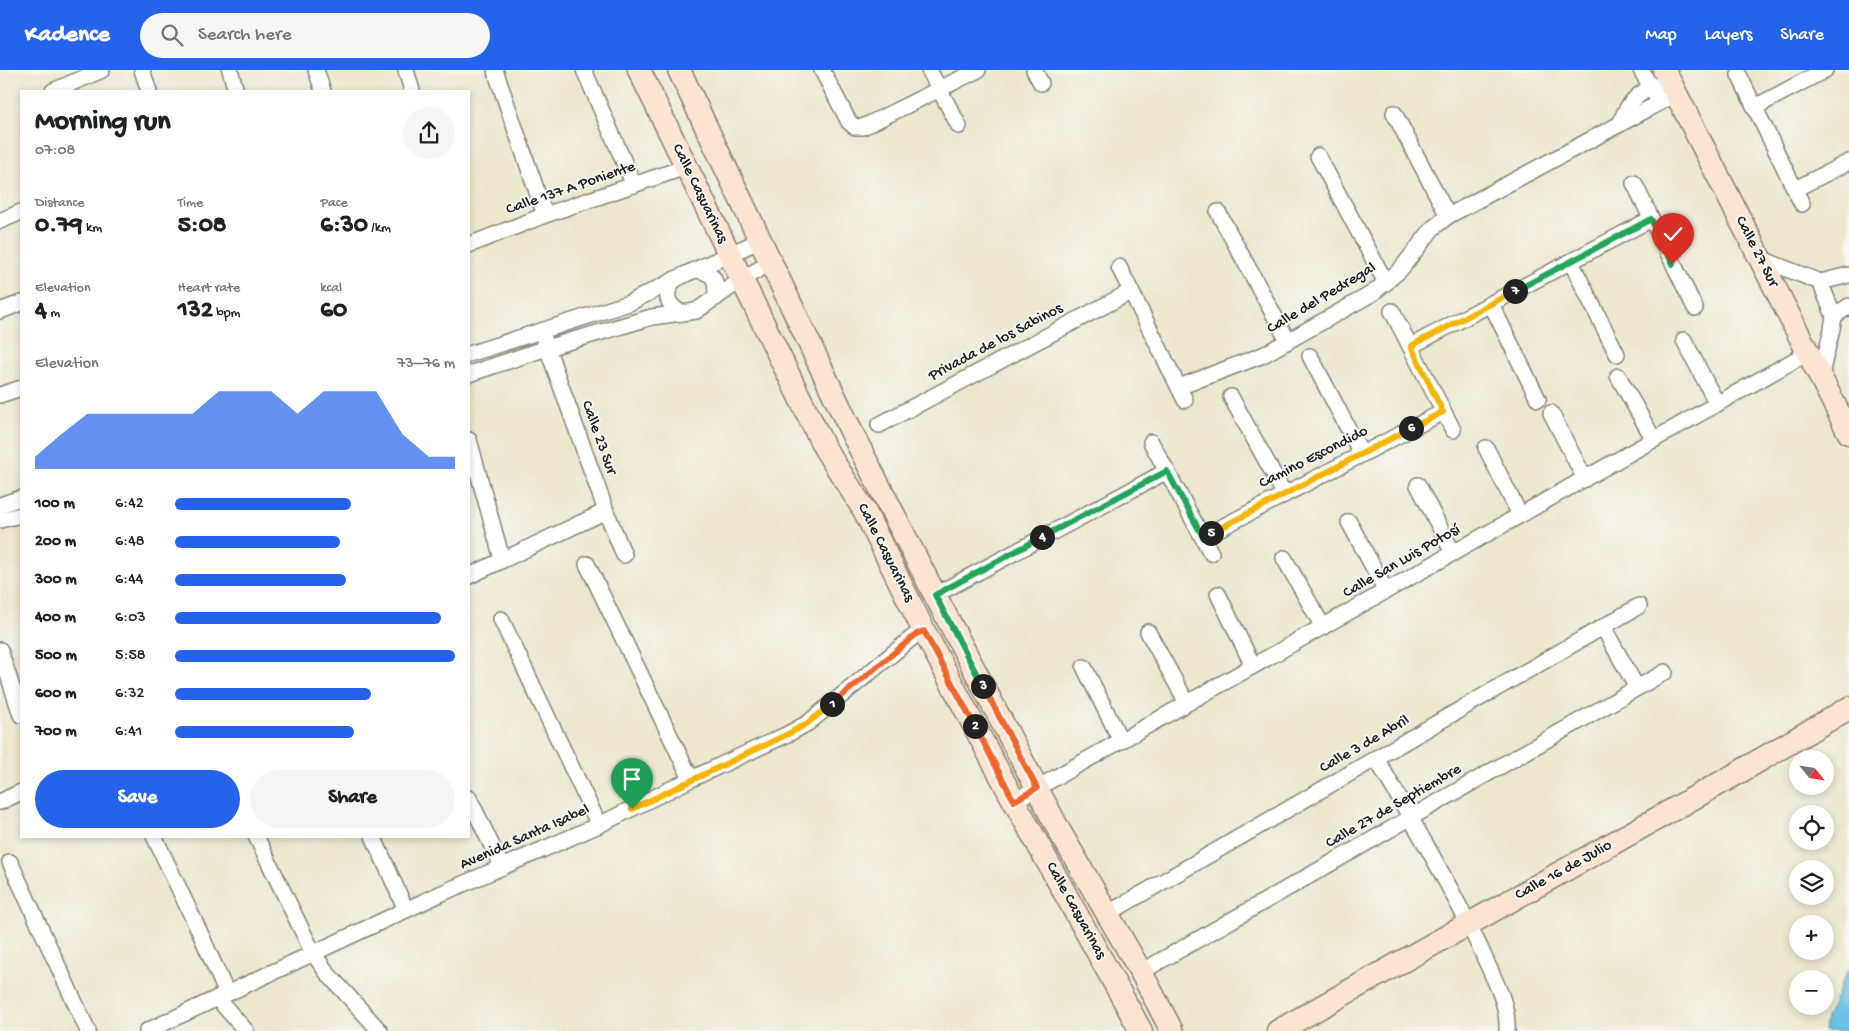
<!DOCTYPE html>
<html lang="en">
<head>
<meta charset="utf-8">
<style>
  :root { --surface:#fff; --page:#f6f6f6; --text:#202124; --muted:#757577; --accent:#2563eb }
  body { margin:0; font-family:"Gochi Hand",sans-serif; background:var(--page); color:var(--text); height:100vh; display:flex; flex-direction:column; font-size:19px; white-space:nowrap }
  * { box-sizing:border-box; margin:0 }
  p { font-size:16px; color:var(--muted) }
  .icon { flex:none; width:28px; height:28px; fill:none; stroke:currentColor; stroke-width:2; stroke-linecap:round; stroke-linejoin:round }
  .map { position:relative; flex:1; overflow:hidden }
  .drawer { position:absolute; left:20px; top:20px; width:450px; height:748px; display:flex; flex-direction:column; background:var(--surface); border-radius:0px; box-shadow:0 2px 8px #0003 }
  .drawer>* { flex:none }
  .needle { width:32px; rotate:120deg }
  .buttons { position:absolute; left:1789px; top:680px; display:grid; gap:10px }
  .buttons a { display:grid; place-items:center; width:45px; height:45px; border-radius:50%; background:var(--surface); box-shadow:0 2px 8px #0003; font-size:25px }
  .pin { position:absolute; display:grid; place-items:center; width:42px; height:42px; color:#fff; margin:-51px -21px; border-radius:50% 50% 50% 0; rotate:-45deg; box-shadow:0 0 5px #0007 }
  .pin .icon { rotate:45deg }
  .km { position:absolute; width:25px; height:25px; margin:-12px; border-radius:50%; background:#222; color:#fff; font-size:14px; line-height:25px; text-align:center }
  .round { display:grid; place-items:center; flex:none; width:52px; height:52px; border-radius:26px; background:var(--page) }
  .head { display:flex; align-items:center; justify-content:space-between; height:85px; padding:0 15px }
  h1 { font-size:28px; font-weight:800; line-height:38px }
  .figures { display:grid; grid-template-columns:repeat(3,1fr); gap:8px; height:85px; padding:5px 15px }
  .figures div { display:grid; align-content:center }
  .figures b { font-size:25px; font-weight:800 }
  .figures small { font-size:14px; font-weight:400 }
  .figures p { font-size:14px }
  .chart { height:140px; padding:10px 15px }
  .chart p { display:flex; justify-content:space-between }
  .chart svg { width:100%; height:90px; margin-top:5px; fill:var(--accent); opacity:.7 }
  .primary-button { display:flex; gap:10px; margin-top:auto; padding:10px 15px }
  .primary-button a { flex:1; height:58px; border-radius:30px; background:var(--accent); color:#fff; font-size:20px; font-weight:800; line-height:58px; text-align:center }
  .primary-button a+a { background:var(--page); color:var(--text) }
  ul { padding:0 15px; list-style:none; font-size:16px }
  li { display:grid; grid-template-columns:80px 60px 1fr; align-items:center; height:38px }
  li i { height:12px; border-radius:6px; background:var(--accent) }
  header { display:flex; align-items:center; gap:30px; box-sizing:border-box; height:70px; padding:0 25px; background:var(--accent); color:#fff }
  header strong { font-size:24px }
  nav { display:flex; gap:28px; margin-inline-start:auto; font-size:18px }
  .search { width:350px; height:45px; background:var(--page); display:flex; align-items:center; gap:12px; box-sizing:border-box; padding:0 18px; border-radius:28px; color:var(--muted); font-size:19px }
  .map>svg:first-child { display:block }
  .water { fill:#68c1e6; stroke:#426e81 }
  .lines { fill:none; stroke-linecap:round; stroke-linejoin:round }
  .street-casing { stroke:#848274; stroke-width:18 }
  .secondary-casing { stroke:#848274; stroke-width:25 }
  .street { stroke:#fff; stroke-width:15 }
  .secondary { stroke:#fde4d1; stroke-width:22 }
  .split-1-casing { stroke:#fff; stroke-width:10 }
  .split-2-casing { stroke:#fff; stroke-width:10 }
  .split-3-casing { stroke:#fff; stroke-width:10 }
  .split-4-casing { stroke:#fff; stroke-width:10 }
  .split-5-casing { stroke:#fff; stroke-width:10 }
  .split-6-casing { stroke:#fff; stroke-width:10 }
  .split-7-casing { stroke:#fff; stroke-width:10 }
  .split-8-casing { stroke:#fff; stroke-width:10 }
  .split-1 { stroke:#f5b400; stroke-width:6 }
  .split-2 { stroke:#f0652b; stroke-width:6 }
  .split-3 { stroke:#f0652b; stroke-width:6 }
  .split-4 { stroke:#22a559; stroke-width:6 }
  .split-5 { stroke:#22a559; stroke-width:6 }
  .split-6 { stroke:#f5b400; stroke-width:6 }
  .split-7 { stroke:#f5b400; stroke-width:6 }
  .split-8 { stroke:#22a559; stroke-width:6 }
  .labels { text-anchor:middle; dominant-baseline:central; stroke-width:4; stroke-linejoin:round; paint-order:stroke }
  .street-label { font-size:16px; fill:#1c1c1c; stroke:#f6f6f2 }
</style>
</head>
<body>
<header>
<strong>Kadence</strong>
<div class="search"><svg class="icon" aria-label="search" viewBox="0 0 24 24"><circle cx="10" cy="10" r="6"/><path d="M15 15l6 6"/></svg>Search here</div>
<nav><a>Map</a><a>Layers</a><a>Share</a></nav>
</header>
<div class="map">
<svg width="1849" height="961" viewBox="0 0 1849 961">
  <rect width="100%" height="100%" fill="#f6f6f2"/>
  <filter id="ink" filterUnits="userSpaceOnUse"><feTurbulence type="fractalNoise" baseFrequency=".02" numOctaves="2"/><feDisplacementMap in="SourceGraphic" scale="10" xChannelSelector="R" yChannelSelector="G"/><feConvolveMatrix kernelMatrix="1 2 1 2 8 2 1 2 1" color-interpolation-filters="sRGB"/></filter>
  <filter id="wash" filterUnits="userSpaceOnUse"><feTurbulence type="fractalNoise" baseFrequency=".0096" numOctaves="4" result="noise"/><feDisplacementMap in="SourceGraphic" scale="20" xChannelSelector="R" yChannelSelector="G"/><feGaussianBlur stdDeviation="1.12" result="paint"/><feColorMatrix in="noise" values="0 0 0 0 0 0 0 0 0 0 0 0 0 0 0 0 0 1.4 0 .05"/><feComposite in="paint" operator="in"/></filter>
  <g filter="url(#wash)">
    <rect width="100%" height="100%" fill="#ece7cd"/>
    <polygon class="water" points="1849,899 1849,961 1824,961 1826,948"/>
  </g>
  <g filter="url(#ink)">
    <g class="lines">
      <g class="street-casing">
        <g id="street">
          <polyline points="142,0 149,21"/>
          <polyline points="230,0 236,21"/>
          <polyline points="316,0 323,21"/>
          <polyline points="406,0 412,21"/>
          <polyline points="495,0 545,145"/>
          <polyline points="584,0 634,115"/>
          <polyline points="822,0 849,52 855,57 863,57 978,0"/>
          <polyline points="929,0 959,56"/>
          <polyline points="1034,0 1041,13"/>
          <polyline points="1641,0 1656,26"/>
          <polyline points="1739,5 1802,134"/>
          <polyline points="53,21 102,0"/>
          <polyline points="1755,37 1825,0"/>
          <polyline points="1394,43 1448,146"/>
          <path d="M1620,54C1628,29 1644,17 1670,12"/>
          <polyline points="1318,86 1386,213"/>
          <polyline points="1634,113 1695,238"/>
          <polyline points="1795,119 1849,92"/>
          <polyline points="1218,142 1288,271"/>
          <polyline points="0,151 21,142"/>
          <polyline points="469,175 545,145 686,97"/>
          <polyline points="1759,188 1820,212 1834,246 1832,259 1820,308"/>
          <polyline points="1571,192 1617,284"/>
          <polyline points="1119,197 1185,330"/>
          <path d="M696,200C716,203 716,210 716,228"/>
          <path d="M675,209C663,225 666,233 681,243"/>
          <polyline points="1820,212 1849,205"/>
          <polyline points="1491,234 1538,329"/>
          <polyline points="0,241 21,233"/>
          <polyline points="1392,241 1453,360"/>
          <polyline points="1834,246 1849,236"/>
          <polyline points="544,269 606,441 624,485"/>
          <polyline points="1684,270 1717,334"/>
          <polyline points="1411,276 1651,149"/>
          <polyline points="469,284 629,233 686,204 761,170"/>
          <polyline points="1310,286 1361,383"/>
          <polyline points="469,304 547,278 652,247 696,241 741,210 771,192"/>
          <polyline points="1618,306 1654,370"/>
          <polyline points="1179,317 1263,285 1373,223 1400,200 1433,158 1448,146 1676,24"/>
          <polyline points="0,325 21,318"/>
          <polyline points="1231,327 1284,423"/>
          <polyline points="1551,343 1585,409"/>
          <polyline points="879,355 1130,222"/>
          <polyline points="469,370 502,489"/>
          <polyline points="1151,372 1211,483"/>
          <polyline points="1486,378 1520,445"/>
          <polyline points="1418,415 1453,483"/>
          <polyline points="0,435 21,428"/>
          <polyline points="0,450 21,445"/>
          <polyline points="1349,452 1386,521"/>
          <polyline points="1203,467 1443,342"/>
          <polyline points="1284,488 1323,557"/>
          <polyline points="587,494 691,709"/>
          <polyline points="469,506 606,441"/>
          <polyline points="1218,524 1253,596"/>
          <polyline points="935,525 1167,401"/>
          <polyline points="501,549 599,755"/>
          <polyline points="1603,557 1637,618"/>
          <polyline points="1148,562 1187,633"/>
          <polyline points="0,580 21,645"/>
          <polyline points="1084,597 1121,671"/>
          <path d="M1376,688C1413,752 1451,816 1482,882C1493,908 1509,933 1507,961"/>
          <polyline points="469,728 502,797"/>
          <polyline points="1014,731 1807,283"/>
          <polyline points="0,732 21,722"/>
          <polyline points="154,766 201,865 227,924"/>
          <polyline points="256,766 313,883 328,904 380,961"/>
          <polyline points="373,766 406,840"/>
          <polyline points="10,792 88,961"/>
          <polyline points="1107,844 1639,536"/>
          <polyline points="1141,902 1665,602"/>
          <polyline points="217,928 246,961"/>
          <polyline points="147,961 440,824 599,755 691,709 788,664 808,653 918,563 924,561"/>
        </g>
      </g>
      <g class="secondary-casing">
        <g id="secondary">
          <polyline points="639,0 824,377 864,440 924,561 1014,731 1141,961"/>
          <polyline points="679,0 854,367 935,525 1060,762 1141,902 1172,961"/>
          <polyline points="1664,0 1849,363"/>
          <polyline points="1278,961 1731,707 1849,638"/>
        </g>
      </g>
      <use href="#street" class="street"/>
      <use href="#secondary" class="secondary"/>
    </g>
  </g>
  <g class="lines" filter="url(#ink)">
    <g class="split-1-casing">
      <polyline id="split-1" points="632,739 788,664 808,653 832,634"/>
    </g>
    <g class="split-2-casing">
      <polyline id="split-2" points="832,634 918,563 924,561 975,656"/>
    </g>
    <g class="split-3-casing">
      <polyline id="split-3" points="975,656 1014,731 1037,718 983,616"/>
    </g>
    <g class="split-4-casing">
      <polyline id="split-4" points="983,616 935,525 1042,467"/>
    </g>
    <g class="split-5-casing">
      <polyline id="split-5" points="1042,467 1167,401 1203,467 1211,463"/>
    </g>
    <g class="split-6-casing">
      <polyline id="split-6" points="1211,463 1411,358"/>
    </g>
    <g class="split-7-casing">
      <polyline id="split-7" points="1411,358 1443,342 1411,276 1515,221"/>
    </g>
    <g class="split-8-casing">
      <polyline id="split-8" points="1515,221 1651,149 1673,194"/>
    </g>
    <use href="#split-1" class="split-1"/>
    <use href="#split-2" class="split-2"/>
    <use href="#split-3" class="split-3"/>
    <use href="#split-4" class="split-4"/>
    <use href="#split-5" class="split-5"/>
    <use href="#split-6" class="split-6"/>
    <use href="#split-7" class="split-7"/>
    <use href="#split-8" class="split-8"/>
  </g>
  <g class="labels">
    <g class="street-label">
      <text transform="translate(571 119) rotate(-19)">Calle 137 A Poniente</text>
      <text transform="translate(699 124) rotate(64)">Calle Casuarinas</text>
      <text transform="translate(1756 182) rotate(63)">Calle 27 Sur</text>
      <text transform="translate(1322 229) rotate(-31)">Calle del Pedregal</text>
      <text transform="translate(996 273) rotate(-28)">Privada de los Sabinos</text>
      <text transform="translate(598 368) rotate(70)">Calle 23 Sur</text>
      <text transform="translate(1314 388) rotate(-27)">Camino Escondido</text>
      <text transform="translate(885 483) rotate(63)">Calle Casuarinas</text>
      <text transform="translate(1402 492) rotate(-30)">Calle San Luis Potosí</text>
      <text transform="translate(1365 675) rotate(-30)">Calle 3 de Abril</text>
      <text transform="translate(1394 737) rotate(-30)">Calle 27 de Septiembre</text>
      <text transform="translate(525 768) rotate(-24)">Avenida Santa Isabel</text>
      <text transform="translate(1564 801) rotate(-29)">Calle 16 de Julio</text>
      <text transform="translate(1075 841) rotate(61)">Calle Casuarinas</text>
    </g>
  </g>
</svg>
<div class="buttons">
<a><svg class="needle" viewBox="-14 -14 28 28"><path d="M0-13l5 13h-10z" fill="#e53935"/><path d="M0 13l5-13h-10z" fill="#757577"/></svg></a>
<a><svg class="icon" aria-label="locate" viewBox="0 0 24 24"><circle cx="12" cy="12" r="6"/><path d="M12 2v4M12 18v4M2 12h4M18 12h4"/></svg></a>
<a><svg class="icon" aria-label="layers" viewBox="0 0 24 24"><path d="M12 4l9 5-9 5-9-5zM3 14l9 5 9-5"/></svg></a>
<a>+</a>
<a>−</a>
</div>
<div class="pin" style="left:632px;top:739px;background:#1e9e55"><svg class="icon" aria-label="arrive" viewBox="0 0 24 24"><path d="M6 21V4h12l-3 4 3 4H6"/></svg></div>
<div class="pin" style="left:1673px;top:194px;background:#d93025"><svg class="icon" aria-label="check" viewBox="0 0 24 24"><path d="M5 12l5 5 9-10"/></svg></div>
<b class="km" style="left:832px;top:634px">1</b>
<b class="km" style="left:975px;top:656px">2</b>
<b class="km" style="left:983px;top:616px">3</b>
<b class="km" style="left:1042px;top:467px">4</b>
<b class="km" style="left:1211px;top:463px">5</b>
<b class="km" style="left:1411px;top:358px">6</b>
<b class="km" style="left:1515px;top:221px">7</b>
<section class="drawer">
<div class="head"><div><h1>Morning run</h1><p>07:08</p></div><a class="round"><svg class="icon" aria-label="share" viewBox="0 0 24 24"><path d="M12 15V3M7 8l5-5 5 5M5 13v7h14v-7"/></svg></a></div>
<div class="figures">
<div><p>Distance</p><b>0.79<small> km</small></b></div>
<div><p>Time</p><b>5:08</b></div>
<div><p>Pace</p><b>6:30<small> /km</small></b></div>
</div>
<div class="figures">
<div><p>Elevation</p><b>4<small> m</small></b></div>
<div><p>Heart rate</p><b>132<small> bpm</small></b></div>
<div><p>kcal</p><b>60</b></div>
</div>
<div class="chart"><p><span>Elevation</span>73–76 m</p>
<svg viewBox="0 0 160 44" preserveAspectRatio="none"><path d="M0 44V38L10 27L20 17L30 17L40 17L50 17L60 17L70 6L80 6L90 6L100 17L110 6L120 6L130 6L140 27L150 38L160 38V44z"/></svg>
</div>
<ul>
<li><b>100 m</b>6:42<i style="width:63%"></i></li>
<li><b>200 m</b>6:48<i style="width:59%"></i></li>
<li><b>300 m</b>6:44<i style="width:61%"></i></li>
<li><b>400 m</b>6:03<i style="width:95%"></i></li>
<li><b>500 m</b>5:58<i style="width:100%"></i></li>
<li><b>600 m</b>6:32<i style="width:70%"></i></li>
<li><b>700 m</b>6:41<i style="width:64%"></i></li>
</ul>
<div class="primary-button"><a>Save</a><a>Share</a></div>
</section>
</div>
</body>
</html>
